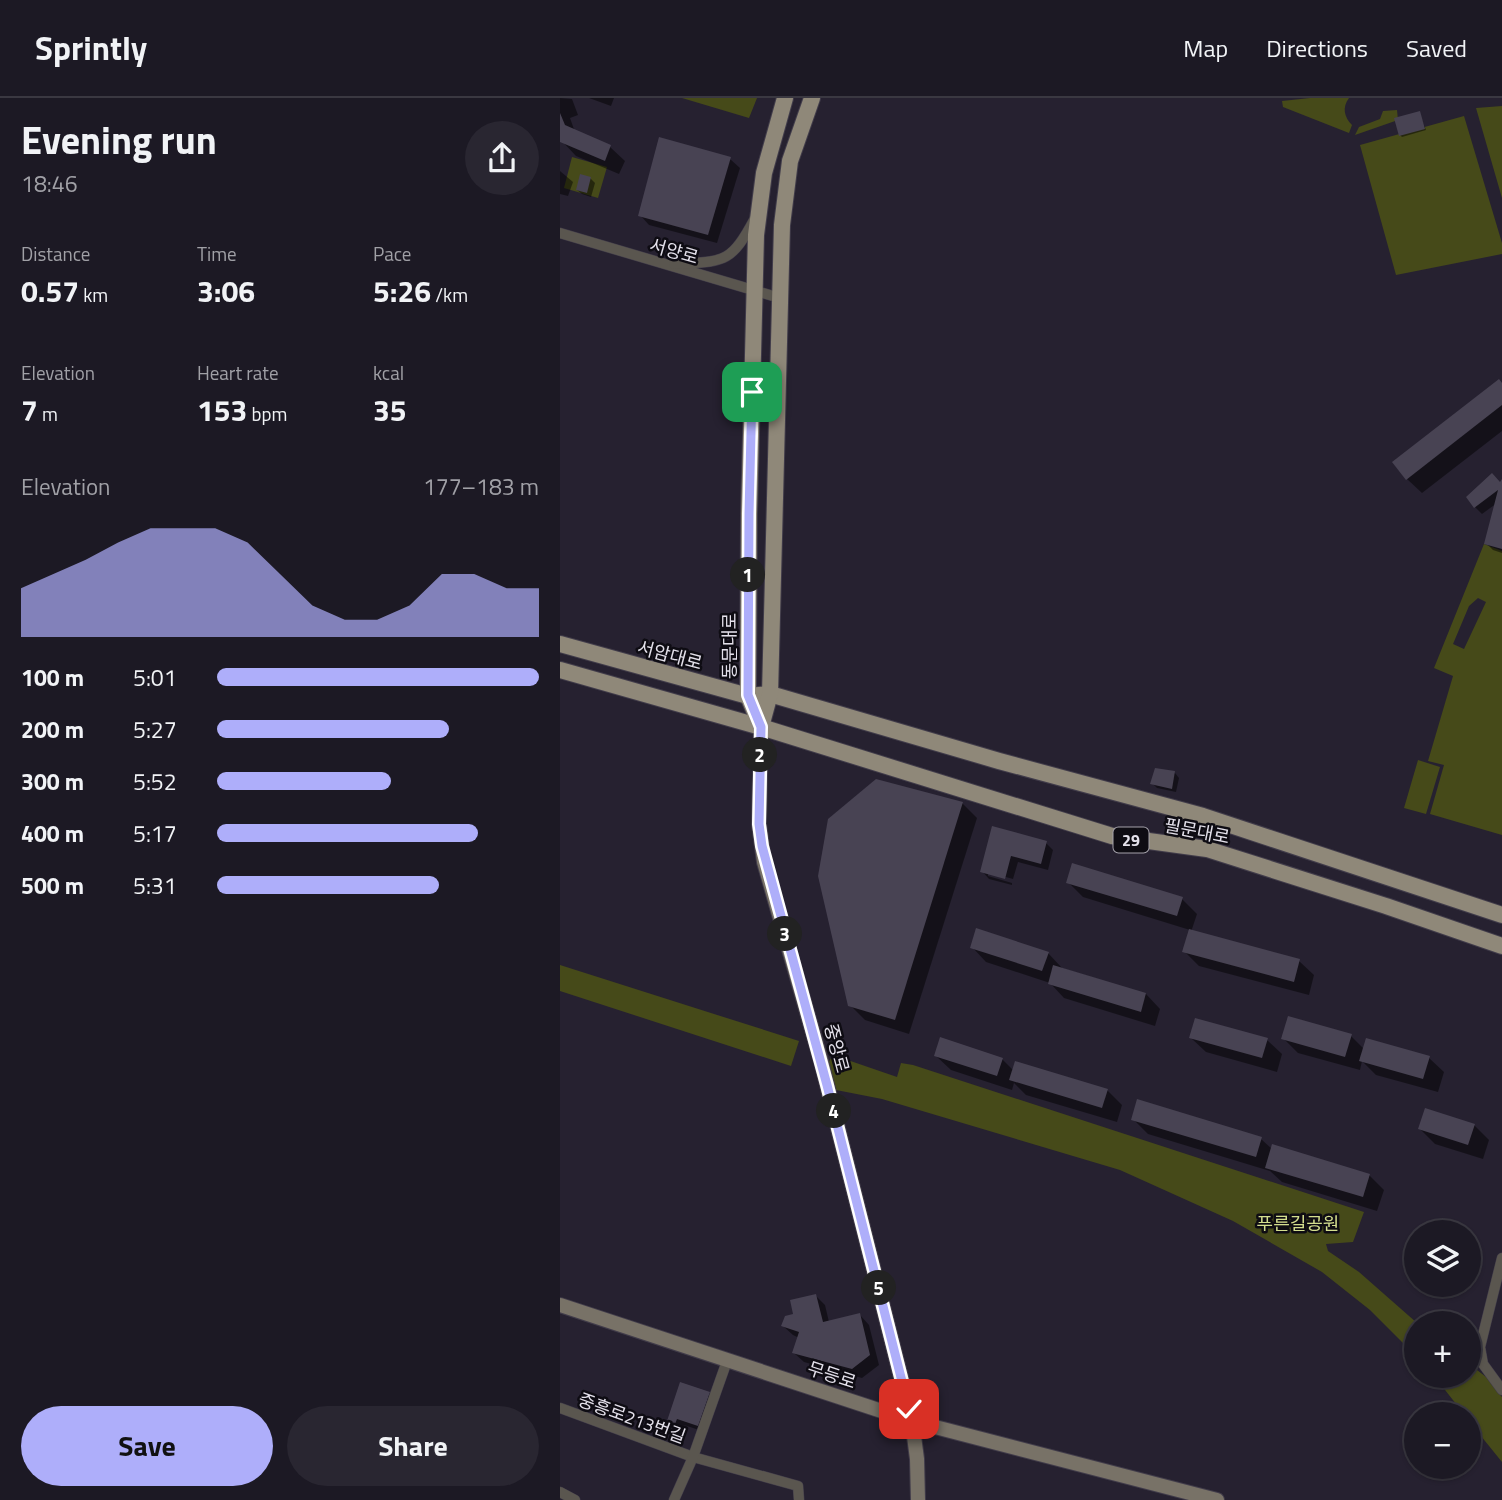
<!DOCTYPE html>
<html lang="en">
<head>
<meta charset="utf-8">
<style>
  :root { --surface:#1c1924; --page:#292631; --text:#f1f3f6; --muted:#a0a0a6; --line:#3a3841; --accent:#aeaefa }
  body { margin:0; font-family:"Titillium Web","Noto Sans KR",sans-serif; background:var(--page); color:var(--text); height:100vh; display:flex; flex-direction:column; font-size:26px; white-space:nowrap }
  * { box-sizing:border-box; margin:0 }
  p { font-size:23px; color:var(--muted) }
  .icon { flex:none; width:38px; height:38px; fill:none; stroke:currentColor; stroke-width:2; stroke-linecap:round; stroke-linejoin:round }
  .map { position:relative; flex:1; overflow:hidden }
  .details { display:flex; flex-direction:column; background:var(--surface); width:560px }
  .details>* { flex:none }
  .fabs { position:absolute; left:844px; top:1122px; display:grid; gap:14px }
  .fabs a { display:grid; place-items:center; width:77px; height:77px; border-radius:50%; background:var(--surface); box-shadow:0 2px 5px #0004,0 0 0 2px var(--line); font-size:35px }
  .pin { position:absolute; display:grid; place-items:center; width:60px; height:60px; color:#fff; margin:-30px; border-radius:14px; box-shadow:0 4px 10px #0006 }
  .km { position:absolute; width:35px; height:35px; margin:-18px; border-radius:50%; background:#222; color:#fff; font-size:19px; line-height:35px; text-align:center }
  .round { display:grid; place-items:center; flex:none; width:74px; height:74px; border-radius:37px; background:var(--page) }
  .headline { display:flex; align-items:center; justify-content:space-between; height:119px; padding:0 21px }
  h1 { font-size:38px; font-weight:700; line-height:52px }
  .figures { display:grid; grid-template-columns:repeat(3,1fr); gap:10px; height:119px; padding:7px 21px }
  .figures div { display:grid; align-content:center }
  .figures b { font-size:30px; font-weight:700 }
  .figures small { font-size:19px; font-weight:400 }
  .figures p { font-size:19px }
  .chart { height:196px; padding:14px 21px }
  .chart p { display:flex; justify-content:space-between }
  .chart svg { width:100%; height:126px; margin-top:7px; fill:var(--accent); opacity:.7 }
  .primary-button { display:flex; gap:14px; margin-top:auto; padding:14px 21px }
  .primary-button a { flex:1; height:80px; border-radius:42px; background:var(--accent); color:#111; font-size:28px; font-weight:700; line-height:80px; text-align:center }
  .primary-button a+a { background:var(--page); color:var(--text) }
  ul { padding:0 21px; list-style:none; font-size:23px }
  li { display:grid; grid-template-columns:112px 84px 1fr; align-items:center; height:52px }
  li i { height:18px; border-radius:9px; background:var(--accent) }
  header { display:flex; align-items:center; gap:42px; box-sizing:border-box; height:98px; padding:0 35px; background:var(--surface); border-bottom:2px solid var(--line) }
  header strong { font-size:33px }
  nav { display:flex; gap:38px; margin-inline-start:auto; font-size:24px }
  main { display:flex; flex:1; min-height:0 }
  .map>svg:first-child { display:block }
  .green { fill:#464a19; fill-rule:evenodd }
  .shadow { fill:#0007 }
  .building { fill:#484353 }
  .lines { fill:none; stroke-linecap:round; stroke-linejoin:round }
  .street-casing { stroke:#413c4a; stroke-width:11 }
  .secondary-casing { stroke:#413c4a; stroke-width:16 }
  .primary-casing { stroke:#413c4a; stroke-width:18 }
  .street { stroke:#5a564f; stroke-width:10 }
  .secondary { stroke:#787267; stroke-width:14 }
  .primary { stroke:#8f8879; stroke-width:16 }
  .route-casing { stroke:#fff; stroke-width:14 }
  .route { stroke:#aeaefa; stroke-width:9 }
  .labels { text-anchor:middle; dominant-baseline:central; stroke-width:5; stroke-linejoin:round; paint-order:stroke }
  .shield { fill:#0e0c13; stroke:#a4a1aa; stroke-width:2 }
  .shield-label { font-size:16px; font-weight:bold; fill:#e4e1eb }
  .street-label { font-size:18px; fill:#e4e1eb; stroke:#0e0c13 }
  .park-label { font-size:18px; fill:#d4de8e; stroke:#0e0c13 }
</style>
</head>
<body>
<header>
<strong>Sprintly</strong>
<nav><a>Map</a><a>Directions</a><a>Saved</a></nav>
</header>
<main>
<section class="details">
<div class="headline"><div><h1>Evening run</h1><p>18:46</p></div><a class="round"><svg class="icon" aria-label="share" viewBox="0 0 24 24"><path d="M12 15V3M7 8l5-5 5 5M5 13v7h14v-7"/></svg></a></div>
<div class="figures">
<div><p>Distance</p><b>0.57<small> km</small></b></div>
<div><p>Time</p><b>3:06</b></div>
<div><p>Pace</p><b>5:26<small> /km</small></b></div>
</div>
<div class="figures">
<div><p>Elevation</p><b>7<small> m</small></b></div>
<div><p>Heart rate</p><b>153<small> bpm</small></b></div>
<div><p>kcal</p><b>35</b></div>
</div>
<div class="chart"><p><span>Elevation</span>177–183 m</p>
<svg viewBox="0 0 160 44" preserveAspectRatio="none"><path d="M0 44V27L10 22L20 17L30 11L40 6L50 6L60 6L70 11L80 22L90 33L100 38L110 38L120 33L130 22L140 22L150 27L160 27V44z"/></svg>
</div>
<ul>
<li><b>100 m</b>5:01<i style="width:100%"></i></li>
<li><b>200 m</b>5:27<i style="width:72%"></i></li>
<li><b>300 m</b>5:52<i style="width:54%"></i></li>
<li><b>400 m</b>5:17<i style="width:81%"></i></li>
<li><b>500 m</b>5:31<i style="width:69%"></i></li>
</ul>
<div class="primary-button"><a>Save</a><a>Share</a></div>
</section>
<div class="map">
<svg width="942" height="1402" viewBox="0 0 942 1402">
  <rect width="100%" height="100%" fill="#262130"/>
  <g class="green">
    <polygon points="122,0 197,0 189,20"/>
    <path d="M750,0H789C782,9 784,19 792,27L789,35L723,9L722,3Z"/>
    <polygon points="942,8 942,100 916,10"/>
    <polygon points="837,12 838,22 795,37 799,29 820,21 823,13"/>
    <polygon points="904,18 942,145 942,156 836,177 800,47"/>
    <polygon points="12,59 47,69 38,100 4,90"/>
    <path d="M924,446L942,453V737L870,716L884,667L868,663L893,578L874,570ZM918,500L926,504L904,551L893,546L909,508Z"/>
    <polygon points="858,662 880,669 866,716 844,710"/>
    <polygon points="0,867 239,943 231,968 0,893"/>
    <polygon points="273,957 337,979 341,965 353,967 804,1114 793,1144 766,1146 768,1153 799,1174 857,1225 856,1258 810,1212 762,1174 673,1123 560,1072 322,1001 271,991 268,965"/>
    <polygon points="908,1265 926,1279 942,1299 942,1364 908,1322 908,1316 904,1316 874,1278 908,1278"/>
  </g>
  <g class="shadow">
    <polygon points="0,0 12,1 18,17 10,20 15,34 50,49 65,63 59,76 16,58 0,41"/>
    <polygon points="29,0 54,0 51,8"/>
    <polygon points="859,15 866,32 842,39 840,37"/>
    <polygon points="170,61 180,70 157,145 89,127 80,117"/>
    <polygon points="0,73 13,84 8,98 0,96"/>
    <polygon points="30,80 35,85 31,99 22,96 17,92"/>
    <polygon points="942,287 942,333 862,395 847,381"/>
    <polygon points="942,384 942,455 933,452 926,445 937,405 922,416 915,409"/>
    <polygon points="615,675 619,680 616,694 597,690 592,685"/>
    <polygon points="402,705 417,720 349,936 305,922 290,907"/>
    <polygon points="434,730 486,745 493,752 488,772 458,764 453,781 428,774 428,778 452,785 452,787 429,781 422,773"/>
    <polygon points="508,784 622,801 637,816 631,834 739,863 754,877 749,897 639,868 624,853 630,832 523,799"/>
    <polygon points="412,849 488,855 502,870 586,896 600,911 595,928 504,900 490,885 426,864"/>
    <polygon points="791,938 805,952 869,960 884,974 878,994 816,977 802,963 800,972 738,955 723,940"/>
    <polygon points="631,940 707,942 722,956 717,974 646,954"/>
    <polygon points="376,958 442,961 454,973 547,992 562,1007 557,1024 466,997 454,985 452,992 391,972"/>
    <polygon points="573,1021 701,1041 712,1051 809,1077 824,1092 817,1113 722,1084 710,1073 588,1036"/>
    <polygon points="914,1027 929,1042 923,1061 875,1046 860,1031"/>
    <polygon points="256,1198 265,1207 269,1224 300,1217 309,1227 319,1267 302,1280 244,1264 234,1255 239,1240 233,1237 223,1228"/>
    <polygon points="149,1296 156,1303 145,1334 124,1327 122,1332 116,1329 109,1322"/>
  </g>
  <g class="building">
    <polygon points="860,13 865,31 839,38 834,20"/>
    <polygon points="0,15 5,27 51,47 45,63 0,44"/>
    <polygon points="99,39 171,59 148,137 78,118"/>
    <polygon points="20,76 31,79 27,95 16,92"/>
    <polygon points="939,281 942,285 942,307 846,382 832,364"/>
    <polygon points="932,375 940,384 942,381 942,451 924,446 938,392 914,410 906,399"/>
    <polygon points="595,670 615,673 612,691 590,686"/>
    <polygon points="316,681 403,704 335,922 288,908 258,778 268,721"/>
    <polygon points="432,728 487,743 481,766 451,758 445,781 420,774"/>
    <polygon points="512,765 623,799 617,818 506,785"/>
    <polygon points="416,830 489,854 482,873 410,850"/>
    <polygon points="629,831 740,861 734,884 622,854"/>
    <polygon points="493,867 586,895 581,914 488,886"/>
    <polygon points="728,918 792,936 785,959 721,941"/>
    <polygon points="635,920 708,940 702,960 629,940"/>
    <polygon points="380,939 443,960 437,978 374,958"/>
    <polygon points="806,940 870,958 863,981 799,963"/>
    <polygon points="455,963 548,991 542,1010 449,982"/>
    <polygon points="577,1001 702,1039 696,1059 571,1022"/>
    <polygon points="865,1010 915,1026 908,1047 858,1031"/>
    <polygon points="712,1046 810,1076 803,1099 705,1070"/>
    <polygon points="256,1196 263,1224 300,1215 310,1257 292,1271 232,1255 239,1234 221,1228 225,1218 233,1216 230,1202"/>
    <polygon points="120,1284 150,1294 138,1328 117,1321 115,1326 107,1323"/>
  </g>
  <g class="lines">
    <g class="street-casing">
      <g id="street">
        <polyline points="0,135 220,200"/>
        <path d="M114,166C163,163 170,167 194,122"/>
        <polyline points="942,1160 920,1249 923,1266 942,1292"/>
        <polyline points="0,1310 133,1359 238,1388 239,1402"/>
        <polyline points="0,1394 15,1402"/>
        <polyline points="114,1402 133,1359 167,1263"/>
      </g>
    </g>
    <g class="secondary-casing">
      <g id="secondary">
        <polyline points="201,629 199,726 204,764 261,963 352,1323 357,1361 358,1402"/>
        <polyline points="0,1207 352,1323 657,1402"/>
      </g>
    </g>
    <g class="primary-casing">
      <g id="primary">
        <polyline points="0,546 188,598 210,596 439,663 643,718 942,817"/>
        <polyline points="0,572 201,629 552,738 647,751 826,808 942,848"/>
        <polyline points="201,629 188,598 189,416 196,137 204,75 225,0"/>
        <polyline points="201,629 210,596 222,127 230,63 252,0"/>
      </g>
    </g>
    <use href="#street" class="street"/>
    <use href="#secondary" class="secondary"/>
    <use href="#primary" class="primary"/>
  </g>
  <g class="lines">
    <g class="route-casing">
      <polyline id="route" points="192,294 189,416 188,597 201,629 199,726 202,748 267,987 349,1311"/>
    </g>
    <use href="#route" class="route"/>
  </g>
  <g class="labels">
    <rect class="shield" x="553.5" y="729.5" width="35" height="25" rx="5"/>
    <g class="shield-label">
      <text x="571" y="742">29</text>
    </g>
    <g class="street-label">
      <text transform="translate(114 153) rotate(16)">서양로</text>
      <text transform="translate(169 548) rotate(-90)">동문대로</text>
      <text transform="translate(110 557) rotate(15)">서암대로</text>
      <text transform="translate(637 733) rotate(11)">필문대로</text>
      <text transform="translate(277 950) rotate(75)">중앙로</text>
      <text transform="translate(272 1277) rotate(18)">무등로</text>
      <text transform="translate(72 1320) rotate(20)">중흥로213번길</text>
    </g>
    <g class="park-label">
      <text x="738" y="1125">푸른길공원</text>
    </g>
  </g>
</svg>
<div class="fabs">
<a><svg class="icon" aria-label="layers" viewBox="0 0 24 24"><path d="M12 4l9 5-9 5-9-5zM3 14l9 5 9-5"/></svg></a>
<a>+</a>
<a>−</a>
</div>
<div class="pin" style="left:192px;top:294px;background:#1e9e55"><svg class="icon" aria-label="arrive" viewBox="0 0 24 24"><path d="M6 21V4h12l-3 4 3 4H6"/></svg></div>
<div class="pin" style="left:349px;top:1311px;background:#d93025"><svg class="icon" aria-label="check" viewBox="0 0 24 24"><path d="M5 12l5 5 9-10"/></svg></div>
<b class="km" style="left:188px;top:477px">1</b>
<b class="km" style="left:200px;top:657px">2</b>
<b class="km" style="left:225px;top:836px">3</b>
<b class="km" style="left:274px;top:1013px">4</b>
<b class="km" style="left:319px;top:1190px">5</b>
</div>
</main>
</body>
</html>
